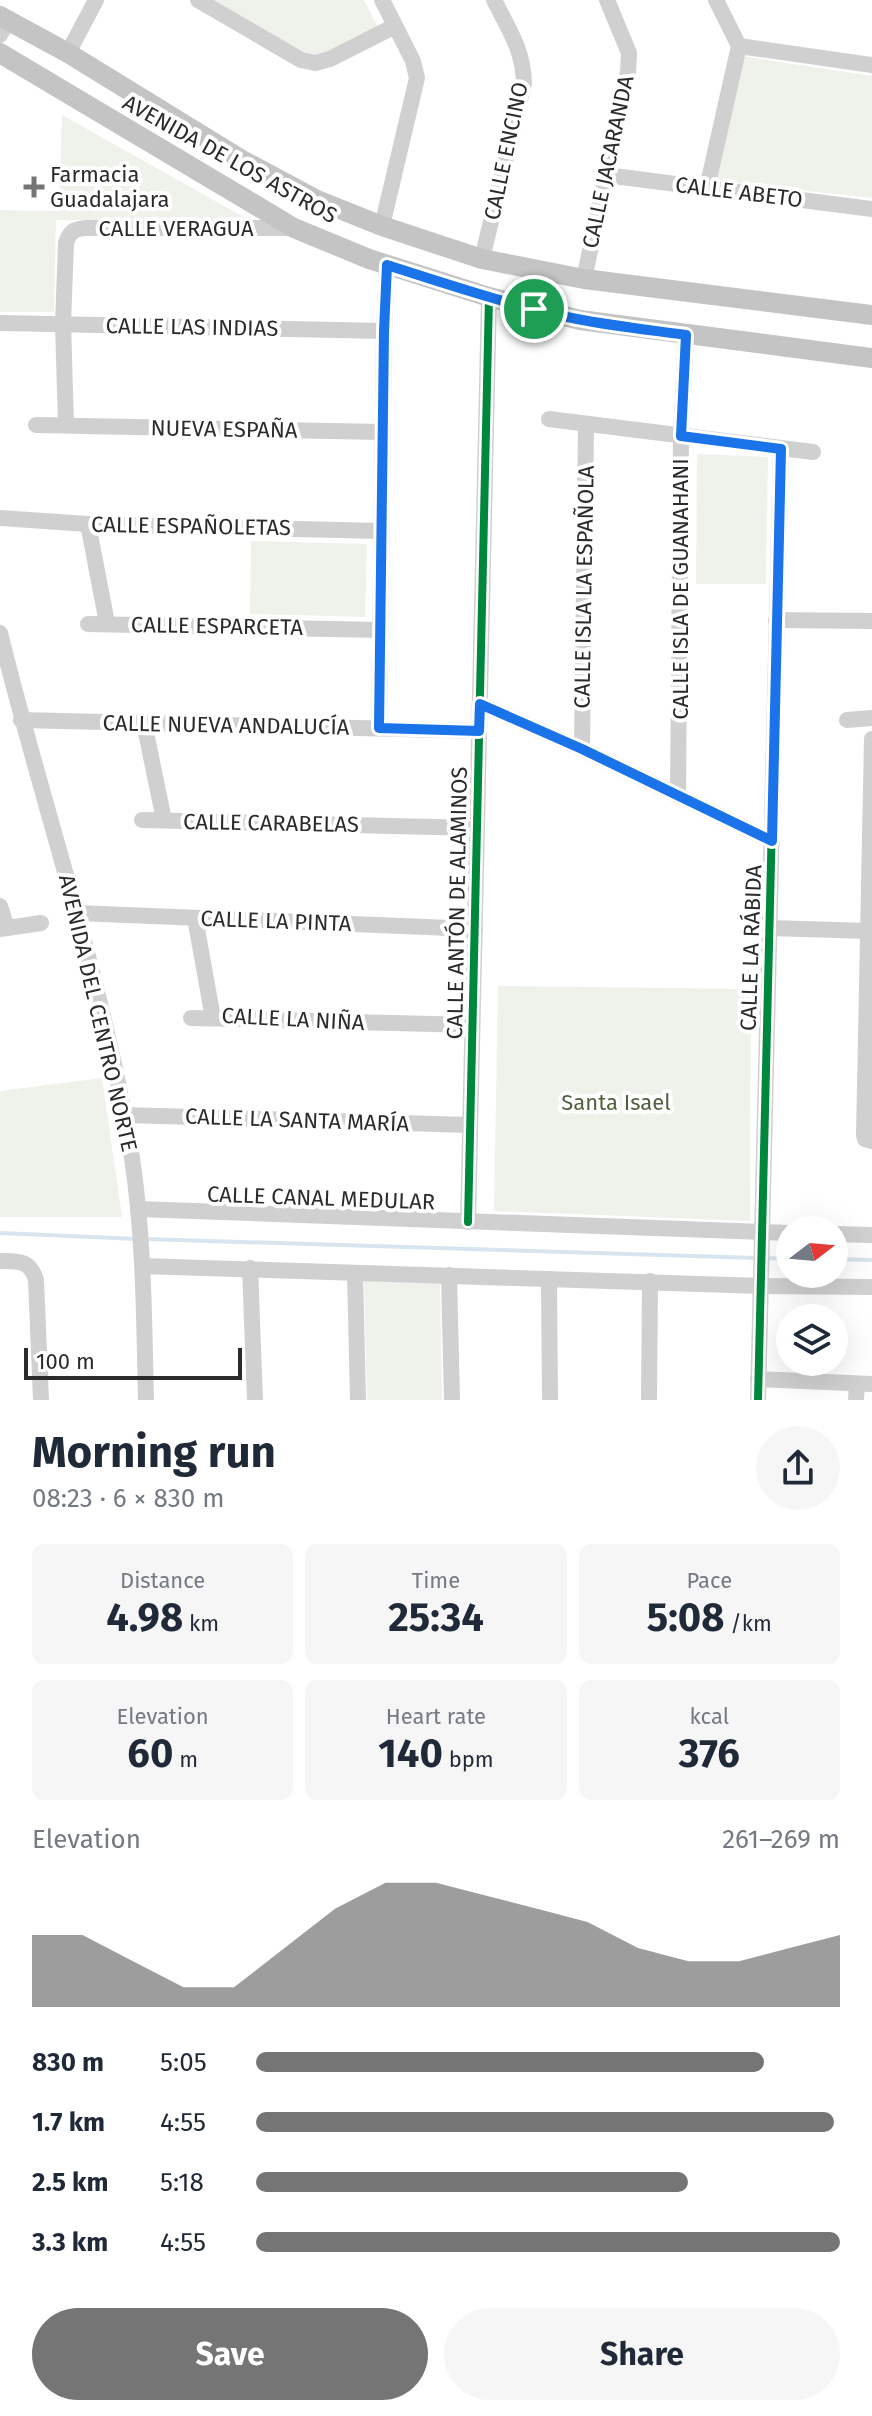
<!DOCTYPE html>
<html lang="en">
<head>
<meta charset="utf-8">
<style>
  :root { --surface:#fff; --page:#f6f6f7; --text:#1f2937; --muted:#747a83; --accent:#757575 }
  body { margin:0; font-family:"Fira Sans",sans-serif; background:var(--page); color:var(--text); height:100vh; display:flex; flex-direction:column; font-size:30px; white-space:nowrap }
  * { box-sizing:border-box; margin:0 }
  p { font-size:26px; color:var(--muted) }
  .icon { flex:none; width:44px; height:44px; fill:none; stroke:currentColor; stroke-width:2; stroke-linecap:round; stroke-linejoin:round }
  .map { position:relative; height:1400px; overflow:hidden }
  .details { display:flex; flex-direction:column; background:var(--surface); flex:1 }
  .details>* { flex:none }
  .needle { width:52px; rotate:74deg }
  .buttons { position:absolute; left:776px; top:1216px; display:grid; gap:16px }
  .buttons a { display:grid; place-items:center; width:72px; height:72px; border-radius:50%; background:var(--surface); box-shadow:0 8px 32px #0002; font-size:40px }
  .scale { position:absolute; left:24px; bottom:20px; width:218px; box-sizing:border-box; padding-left:8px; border:4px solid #2b2b2b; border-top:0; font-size:22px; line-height:28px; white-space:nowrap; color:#2b2b2b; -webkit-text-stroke:6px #fff; paint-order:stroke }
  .pin { position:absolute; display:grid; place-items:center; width:68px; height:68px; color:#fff; margin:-34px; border:4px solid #fff; border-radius:50%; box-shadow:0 2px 8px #0007 }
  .round { display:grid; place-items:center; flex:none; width:84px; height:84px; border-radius:42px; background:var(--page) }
  .head { display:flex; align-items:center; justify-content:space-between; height:136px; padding:0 32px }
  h1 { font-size:44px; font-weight:700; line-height:60px }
  .figures { display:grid; grid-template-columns:repeat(3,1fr); gap:12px; height:136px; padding:8px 32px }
  .figures div { display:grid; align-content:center; border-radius:12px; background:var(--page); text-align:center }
  .figures b { font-size:40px; font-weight:700 }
  .figures small { font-size:22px; font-weight:400 }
  .figures p { font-size:22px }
  .chart { height:224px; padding:16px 32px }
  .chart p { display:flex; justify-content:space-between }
  .chart svg { width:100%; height:144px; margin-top:8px; fill:var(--accent); opacity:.7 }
  .cta { display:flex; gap:16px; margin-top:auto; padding:16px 32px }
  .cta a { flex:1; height:92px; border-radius:48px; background:var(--accent); color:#fff; font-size:32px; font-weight:700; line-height:92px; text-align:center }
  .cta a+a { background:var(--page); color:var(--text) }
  ul { padding:0 32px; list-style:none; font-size:26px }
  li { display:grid; grid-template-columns:128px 96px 1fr; align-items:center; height:60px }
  li i { height:20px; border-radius:10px; background:var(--accent) }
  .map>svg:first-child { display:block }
  .green { fill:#eef2eb }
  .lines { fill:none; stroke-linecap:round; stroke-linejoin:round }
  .stream { stroke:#d8e5ee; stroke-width:4 }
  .minor { stroke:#d0d0d0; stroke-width:16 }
  .major { stroke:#c4c4c4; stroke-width:20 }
  .cycleway-casing { stroke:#fff; stroke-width:13 }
  .cycleway { stroke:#00873e; stroke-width:8 }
  .route-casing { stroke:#fff; stroke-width:16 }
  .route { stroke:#1a73e8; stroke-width:10 }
  .poi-dot { fill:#757575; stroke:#fff; stroke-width:3 }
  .labels { text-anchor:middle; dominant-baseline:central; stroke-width:8; stroke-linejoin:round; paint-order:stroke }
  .street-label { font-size:22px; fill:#2b2b2b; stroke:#fff }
  .poi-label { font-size:22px; fill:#2b2b2b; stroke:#fff; text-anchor:start }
  .park-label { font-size:22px; fill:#4f623e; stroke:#fff }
</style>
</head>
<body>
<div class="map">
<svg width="872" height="1400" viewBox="0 0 872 1400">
  <rect width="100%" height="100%" fill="#fff"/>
  <g class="green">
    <polygon points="214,0 364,0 378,27 317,60"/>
    <polygon points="742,56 872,76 872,198 717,181"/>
    <polygon points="62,115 249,220 56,220 54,312 0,312 0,210 59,211"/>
    <polygon points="697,454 768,457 766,584 696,584"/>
    <polygon points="251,541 367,544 365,617 250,614"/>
    <polygon points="498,986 751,989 750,1221 494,1211"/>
    <polygon points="102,1078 122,1217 0,1217 0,1091"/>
    <polygon points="364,1281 440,1282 442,1400 367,1400"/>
  </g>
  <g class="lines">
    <g class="stream">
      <polyline points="0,1233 137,1239"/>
      <polyline points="146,1239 757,1258"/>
      <polyline points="766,1258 790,1259"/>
      <polyline points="834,1259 872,1260"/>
    </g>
    <g class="minor">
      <polyline points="198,0 301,60 315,63 330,59 395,26"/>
      <polyline points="382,0 413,61 417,78 382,226"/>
      <polyline points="716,0 739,46 872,65"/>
      <polyline points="0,35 9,20"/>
      <polyline points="68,53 96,0"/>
      <polyline points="606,175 872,209"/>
      <polyline points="707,188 739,46"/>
      <path d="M482,259L524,83C523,49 509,30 494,0"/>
      <polyline points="584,279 628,72 629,53 607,0"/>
      <polyline points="0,323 384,331"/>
      <polyline points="549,419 813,452"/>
      <polyline points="36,425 382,432"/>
      <path d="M66,425L63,324L66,243C70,231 74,229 86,228H292"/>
      <polyline points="0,518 88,524 381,531"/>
      <polyline points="88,524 107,623"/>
      <polyline points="776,620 872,621"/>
      <polyline points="88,624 380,630"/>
      <path d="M0,633C43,808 103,979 132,1158C144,1238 144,1319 146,1400"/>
      <polyline points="480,704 582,749 772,841"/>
      <polyline points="21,720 479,731"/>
      <polyline points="847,720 872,718"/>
      <polyline points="144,723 164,820"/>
      <polyline points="379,728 384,331 387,265"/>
      <polyline points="872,739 864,1135 865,1139 872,1141"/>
      <polyline points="582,749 586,424"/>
      <polyline points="678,795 681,436 686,335"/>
      <polyline points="142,820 477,828"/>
      <polyline points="0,906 7,928"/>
      <polyline points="77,913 475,929"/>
      <polyline points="195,918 213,1018"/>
      <polyline points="769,928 868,931"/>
      <polyline points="0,929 41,923"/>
      <polyline points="191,1018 472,1025"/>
      <polyline points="124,1115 470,1125"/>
      <polyline points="138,1209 790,1233"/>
      <polyline points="468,1222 489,297"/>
      <polyline points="834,1234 872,1235"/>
      <path d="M0,1261C19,1261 30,1260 36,1280L41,1400"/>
      <polyline points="143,1266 761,1286 872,1287"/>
      <polyline points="250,1268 255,1400"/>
      <polyline points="355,1273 358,1400"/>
      <polyline points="449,1275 452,1400"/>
      <polyline points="549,1279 550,1400"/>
      <polyline points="758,1379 872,1384"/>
      <polyline points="649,1400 650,1281"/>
      <polyline points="758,1400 781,449"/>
      <polyline points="856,1400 857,1384"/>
    </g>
    <g class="major">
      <polyline points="0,16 68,53 242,160 317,200 382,226 482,259 584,279 872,315"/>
      <polyline points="0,53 294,228 369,259 489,297 580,320 872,358"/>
      <polyline points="534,309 539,271"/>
    </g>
    <g class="cycleway-casing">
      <g id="cycleway">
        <polyline points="468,1222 489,297"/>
        <polyline points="758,1400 781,449"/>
      </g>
    </g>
    <use href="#cycleway" class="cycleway"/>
  </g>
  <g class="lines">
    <g class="route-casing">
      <path id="route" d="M387,265C450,285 512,306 577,319C613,326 650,330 686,335L681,436L781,449L772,841L582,749L480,704L479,731L379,728L384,331Z"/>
    </g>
    <use href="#route" class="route"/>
  </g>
  <path class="poi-dot" d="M30 175h8v8h8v8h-8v8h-8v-8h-8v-8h8z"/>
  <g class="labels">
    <g class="street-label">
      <text transform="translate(506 151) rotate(-78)">CALLE ENCINO</text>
      <text transform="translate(230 159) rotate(29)">AVENIDA DE LOS ASTROS</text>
      <text transform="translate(608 162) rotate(-78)">CALLE JACARANDA</text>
      <text transform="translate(739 192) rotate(7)">CALLE ABETO</text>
      <text x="176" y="228">CALLE VERAGUA</text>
      <text transform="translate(192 327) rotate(1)">CALLE LAS INDIAS</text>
      <text transform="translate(224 429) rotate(1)">NUEVA ESPAÑA</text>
      <text transform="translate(191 526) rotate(1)">CALLE ESPAÑOLETAS</text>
      <text transform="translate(584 587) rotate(-89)">CALLE ISLA LA ESPAÑOLA</text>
      <text transform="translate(680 589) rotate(-90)">CALLE ISLA DE GUANAHANI</text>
      <text transform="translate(217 626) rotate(1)">CALLE ESPARCETA</text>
      <text transform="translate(226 725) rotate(1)">CALLE NUEVA ANDALUCÍA</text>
      <text transform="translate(271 823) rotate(1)">CALLE CARABELAS</text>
      <text transform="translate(457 903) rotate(-89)">CALLE ANTÓN DE ALAMINOS</text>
      <text transform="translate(276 921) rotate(2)">CALLE LA PINTA</text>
      <text transform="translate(751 948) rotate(-88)">CALLE LA RÁBIDA</text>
      <text transform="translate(98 1013) rotate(77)">AVENIDA DEL CENTRO NORTE</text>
      <text transform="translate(293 1019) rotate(3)">CALLE LA NIÑA</text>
      <text transform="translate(297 1120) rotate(2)">CALLE LA SANTA MARÍA</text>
      <text transform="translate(321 1198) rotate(2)">CALLE CANAL MEDULAR</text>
    </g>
    <g class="poi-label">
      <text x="50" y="174">Farmacia<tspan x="50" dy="25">Guadalajara</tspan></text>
    </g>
    <g class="park-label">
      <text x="616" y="1102">Santa Isael</text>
    </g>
  </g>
</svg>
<div class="buttons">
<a><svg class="needle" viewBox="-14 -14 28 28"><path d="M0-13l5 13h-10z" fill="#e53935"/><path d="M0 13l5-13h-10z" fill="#747a83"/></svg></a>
<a><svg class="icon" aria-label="layers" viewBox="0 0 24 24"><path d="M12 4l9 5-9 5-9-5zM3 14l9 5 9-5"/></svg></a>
</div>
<div class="scale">100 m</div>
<div class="pin" style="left:534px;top:309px;background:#1e9e55"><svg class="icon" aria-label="arrive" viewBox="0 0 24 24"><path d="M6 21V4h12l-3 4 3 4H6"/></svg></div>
</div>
<section class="details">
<div class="head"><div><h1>Morning run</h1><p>08:23 · 6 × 830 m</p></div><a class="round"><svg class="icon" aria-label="share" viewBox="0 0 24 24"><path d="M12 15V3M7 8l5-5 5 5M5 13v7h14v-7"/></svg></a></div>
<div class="figures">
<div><p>Distance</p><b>4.98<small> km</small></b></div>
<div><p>Time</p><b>25:34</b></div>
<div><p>Pace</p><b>5:08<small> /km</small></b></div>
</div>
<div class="figures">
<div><p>Elevation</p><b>60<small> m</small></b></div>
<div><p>Heart rate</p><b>140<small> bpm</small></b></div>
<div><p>kcal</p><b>376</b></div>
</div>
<div class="chart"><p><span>Elevation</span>261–269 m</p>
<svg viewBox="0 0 160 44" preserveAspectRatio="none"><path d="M0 44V22L10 22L20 30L30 38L40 38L50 26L60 14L70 6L80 6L90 10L100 14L110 18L120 26L130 30L140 30L150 26L160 22V44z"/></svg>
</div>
<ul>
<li><b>830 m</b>5:05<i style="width:87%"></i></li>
<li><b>1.7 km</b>4:55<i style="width:99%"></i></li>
<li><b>2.5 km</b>5:18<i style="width:74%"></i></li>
<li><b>3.3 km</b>4:55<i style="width:100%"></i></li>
</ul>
<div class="cta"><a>Save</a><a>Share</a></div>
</section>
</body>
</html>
